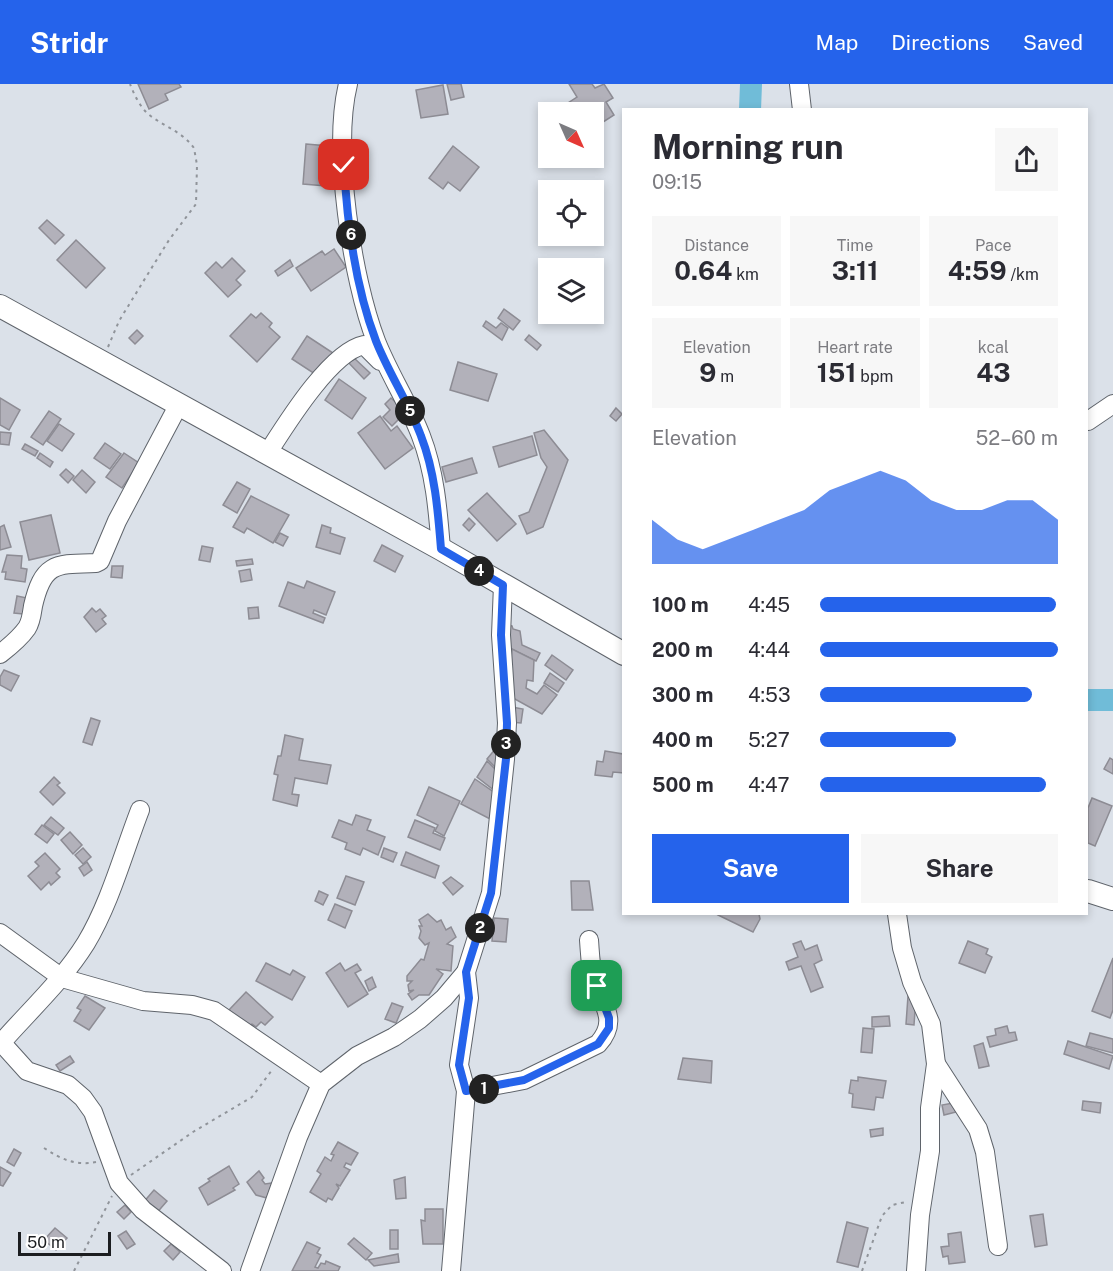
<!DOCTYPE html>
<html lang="en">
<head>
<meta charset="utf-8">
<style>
  :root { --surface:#fff; --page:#f7f7f7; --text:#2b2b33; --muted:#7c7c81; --accent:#2563eb }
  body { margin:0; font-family:"Public Sans",sans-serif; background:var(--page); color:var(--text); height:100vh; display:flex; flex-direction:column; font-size:22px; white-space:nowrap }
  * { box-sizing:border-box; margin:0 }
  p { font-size:20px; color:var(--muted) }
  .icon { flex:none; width:33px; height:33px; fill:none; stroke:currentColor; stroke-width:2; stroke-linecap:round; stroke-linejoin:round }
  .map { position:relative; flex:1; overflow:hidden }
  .details { position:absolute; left:622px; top:24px; width:466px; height:807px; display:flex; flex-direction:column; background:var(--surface); border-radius:0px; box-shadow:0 3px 9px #0003 }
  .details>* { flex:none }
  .needle { width:39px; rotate:135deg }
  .tools { position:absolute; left:538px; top:18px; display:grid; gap:12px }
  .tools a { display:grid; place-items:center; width:66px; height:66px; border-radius:0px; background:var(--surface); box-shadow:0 3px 9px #0003; font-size:30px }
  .scale { position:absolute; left:18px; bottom:15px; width:93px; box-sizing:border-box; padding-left:6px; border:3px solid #1b1d20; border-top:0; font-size:16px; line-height:21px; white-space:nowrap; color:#1b1d20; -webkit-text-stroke:4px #fff; paint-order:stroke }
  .pin { position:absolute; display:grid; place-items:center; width:51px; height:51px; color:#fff; margin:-26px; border-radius:12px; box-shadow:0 3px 9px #0006 }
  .km { position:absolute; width:30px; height:30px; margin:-15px; border-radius:50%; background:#222; color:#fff; font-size:16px; line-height:30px; text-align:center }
  .round { display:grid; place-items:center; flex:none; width:63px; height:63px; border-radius:0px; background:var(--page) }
  .head { display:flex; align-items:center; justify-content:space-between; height:102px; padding:0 30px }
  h1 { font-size:33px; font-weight:700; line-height:45px }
  .stats { display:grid; grid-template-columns:repeat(3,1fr); gap:9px; height:102px; padding:6px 30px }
  .stats div { display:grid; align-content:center; border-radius:0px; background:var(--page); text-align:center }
  .stats b { font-size:26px; font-weight:700 }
  .stats small { font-size:16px; font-weight:400 }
  .stats p { font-size:16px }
  .chart { height:168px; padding:12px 30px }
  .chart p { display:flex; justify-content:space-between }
  .chart svg { width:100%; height:108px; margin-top:6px; fill:var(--accent); opacity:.7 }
  .action { display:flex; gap:12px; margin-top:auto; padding:12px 30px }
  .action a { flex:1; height:69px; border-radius:0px; background:var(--accent); color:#fff; font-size:24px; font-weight:700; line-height:69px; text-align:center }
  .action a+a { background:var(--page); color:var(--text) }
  ul { padding:0 30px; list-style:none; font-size:20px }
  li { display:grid; grid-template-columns:96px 72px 1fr; align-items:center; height:45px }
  li i { height:15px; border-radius:8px; background:var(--accent) }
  header { display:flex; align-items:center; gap:36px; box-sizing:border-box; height:84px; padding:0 30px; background:var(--accent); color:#fff }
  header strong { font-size:28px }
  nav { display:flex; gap:33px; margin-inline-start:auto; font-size:21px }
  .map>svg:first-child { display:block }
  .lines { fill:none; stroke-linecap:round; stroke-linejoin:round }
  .river { stroke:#70bcd8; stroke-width:22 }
  .building { fill:#b2b1ba; stroke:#8d8c94; stroke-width:1.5 }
  .minor-casing { stroke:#5f646b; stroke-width:20 }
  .major-casing { stroke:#5f646b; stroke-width:24 }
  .path { stroke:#90949a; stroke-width:2; stroke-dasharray:3 4.5; stroke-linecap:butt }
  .minor { stroke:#fff; stroke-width:18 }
  .major { stroke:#fff; stroke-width:22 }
  .route-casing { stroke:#fff; stroke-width:12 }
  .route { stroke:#2563eb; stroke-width:8 }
</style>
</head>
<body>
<header>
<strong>Stridr</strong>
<nav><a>Map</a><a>Directions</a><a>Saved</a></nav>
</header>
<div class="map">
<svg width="1113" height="1187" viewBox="0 0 1113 1187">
  <rect width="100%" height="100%" fill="#dbe1e9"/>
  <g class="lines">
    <g class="river">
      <polyline points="750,26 751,0"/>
      <polyline points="1088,616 1113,616"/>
    </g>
  </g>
  <g class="building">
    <polygon points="138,0 179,0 181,3 165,10 168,16 149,25"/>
    <polygon points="447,0 461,0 464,13 451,16"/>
    <polygon points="569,0 592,0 595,4 604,0 613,14 606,18 614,31 597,42 594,37 594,28 589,28 587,25 581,28 575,28 568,19 577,13"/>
    <polygon points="443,1 448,30 421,34 416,6"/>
    <polygon points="306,60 329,62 326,102 303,100"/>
    <polygon points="453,62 479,83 460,107 448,98 443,105 429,94"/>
    <polygon points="47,136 64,151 55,160 39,144"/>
    <polygon points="76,156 105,184 86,204 57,176"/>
    <polygon points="334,165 346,183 311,207 296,184 322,167 325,171"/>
    <polygon points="232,174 245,187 236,196 241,201 228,213 205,189 216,178 222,184"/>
    <polygon points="290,176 293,182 278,192 275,187"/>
    <polygon points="504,225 520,237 513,246 498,234"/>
    <polygon points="261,229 272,239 269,243 280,253 257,278 230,252 251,230 256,234"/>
    <polygon points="486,237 496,244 501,239 508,244 502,256 483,242"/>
    <polygon points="137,246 143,252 135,260 129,254"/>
    <polygon points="529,251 541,261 537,266 525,256"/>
    <polygon points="307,252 333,269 318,292 292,275"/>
    <polygon points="353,273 370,289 364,295 348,278"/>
    <polygon points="458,278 497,290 488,317 450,306"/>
    <polygon points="339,295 366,314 352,335 325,316"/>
    <polygon points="0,314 20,326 9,346 0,341"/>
    <polygon points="391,314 406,328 392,342 383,333 390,326 385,320"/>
    <polygon points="616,324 622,330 616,337 610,332"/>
    <polygon points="49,327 61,335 43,361 31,353"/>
    <polygon points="380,332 391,347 397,342 413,364 385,385 358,349"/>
    <polygon points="59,340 74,350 62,367 47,357"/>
    <polygon points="544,346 568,376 543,443 527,450 519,432 529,428 547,383 541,374 534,349"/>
    <polygon points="0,348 11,349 9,361 0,360"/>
    <polygon points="532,352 537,371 499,383 493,363"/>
    <polygon points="105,359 121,370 110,385 94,374"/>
    <polygon points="25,360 38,367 35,372 22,365"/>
    <polygon points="40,369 53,378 50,383 37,374"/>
    <polygon points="124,369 139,379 122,404 106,393"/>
    <polygon points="472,374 477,389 446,398 442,383"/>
    <polygon points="66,385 74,392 68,399 60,391"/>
    <polygon points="82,386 95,398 86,409 73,396"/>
    <polygon points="237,398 250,405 237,429 223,421"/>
    <polygon points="487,409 516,440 497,457 468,426"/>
    <polygon points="251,412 289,431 273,459 247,444 244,449 233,443"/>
    <polygon points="51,431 60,469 29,476 20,438"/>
    <polygon points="469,434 475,440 469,447 463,441"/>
    <polygon points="4,441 11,463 0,466 0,443"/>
    <polygon points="322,441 331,444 330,449 345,454 340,470 316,463"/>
    <polygon points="280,449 288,453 283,462 275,458"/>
    <polygon points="382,461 403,472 395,488 374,477"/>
    <polygon points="202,462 213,464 210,478 199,476"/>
    <polygon points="7,471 22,472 21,484 27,485 25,498 5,495 6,488 2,488"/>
    <polygon points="252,475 253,480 237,482 236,477"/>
    <polygon points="112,482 123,482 122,494 111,493"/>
    <polygon points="250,485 252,496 241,498 239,487"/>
    <polygon points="307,497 335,508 326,531 314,526 313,529 325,534 323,539 279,522 288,498 304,504"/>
    <polygon points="17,512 27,514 23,530 14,529"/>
    <polygon points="258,523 259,534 249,535 248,524"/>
    <polygon points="92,524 96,528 100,525 106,532 102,535 106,540 96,548 84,533"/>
    <polygon points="506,541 512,542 513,545 520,547 522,561 540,569 536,577 505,562"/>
    <polygon points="512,565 534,576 533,597 527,596 526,604 537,610 544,601 557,611 542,630 513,614 509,592"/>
    <polygon points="552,571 573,586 566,596 545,581"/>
    <polygon points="4,586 19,592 11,607 0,601 0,593"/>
    <polygon points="550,589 564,599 558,608 544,599"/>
    <polygon points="512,623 523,625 521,639 510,638"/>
    <polygon points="91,634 100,637 92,661 83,658"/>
    <polygon points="285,651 303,655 299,676 331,681 327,700 295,694 292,710 299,711 297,722 273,716 278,691 274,690 278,672 281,672"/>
    <polygon points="496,664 499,667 497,685 487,675"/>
    <polygon points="605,667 623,670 624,689 613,688 612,693 595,691 597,677 603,678"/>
    <polygon points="1110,674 1113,676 1113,690 1104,685"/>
    <polygon points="487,677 497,687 495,707 477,693"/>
    <polygon points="54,693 60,699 57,701 65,709 53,721 40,708"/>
    <polygon points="475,695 495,709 494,737 461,720"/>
    <polygon points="429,703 460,717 444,752 435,747 438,741 417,731"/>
    <polygon points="1092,714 1112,722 1095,762 1088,759 1088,724"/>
    <polygon points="356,731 371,736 367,746 385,753 378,771 363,764 360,771 345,765 347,759 332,753 339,736 352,741"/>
    <polygon points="51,733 64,744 58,751 44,741"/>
    <polygon points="415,736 435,744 433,749 445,754 440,766 408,753"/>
    <polygon points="42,741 54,750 47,759 35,750"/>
    <polygon points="70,748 82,761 73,770 61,756"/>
    <polygon points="83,764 91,773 83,780 75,771"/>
    <polygon points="384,764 397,769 393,778 381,773"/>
    <polygon points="406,768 439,782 435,794 401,781"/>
    <polygon points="45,769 60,785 56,789 60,793 51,801 49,798 41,806 28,792 39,782 35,778"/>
    <polygon points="87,778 92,786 84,792 79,784"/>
    <polygon points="346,792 364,798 355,821 337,814"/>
    <polygon points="451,793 463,802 453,811 443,799"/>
    <polygon points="571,797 589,797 593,826 572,826"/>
    <polygon points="319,807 328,811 323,821 315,817"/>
    <polygon points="335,820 352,827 345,844 328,836"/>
    <polygon points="428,830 437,838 441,836 446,846 451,843 456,853 447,860 453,862 451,887 436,885 443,890 429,911 419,911 412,916 408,910 414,906 409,907 408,901 412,897 407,897 407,892 421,875 424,876 429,859 425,861 419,854 421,847 419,842 422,842 419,836"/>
    <polygon points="719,830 759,830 760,835 753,848 718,831"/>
    <polygon points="494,834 508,835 506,858 492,857"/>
    <polygon points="801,857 805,866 817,861 822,876 814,880 823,903 811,908 801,882 789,886 786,878 798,873 793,860"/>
    <polygon points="968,857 988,865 986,870 992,873 985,889 959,879"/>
    <polygon points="1113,874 1113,926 1110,934 1092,927"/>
    <polygon points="266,879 290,891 293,886 305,893 292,916 256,897"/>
    <polygon points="340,879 345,887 357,880 361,886 355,889 368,910 348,923 326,889"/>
    <polygon points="372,893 376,903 369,907 365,897"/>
    <polygon points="246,908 273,933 265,941 261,938 256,943 252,940 249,944 229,926"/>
    <polygon points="85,912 105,924 89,946 74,937 81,926 77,924"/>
    <polygon points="908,912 916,912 914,941 906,940"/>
    <polygon points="392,919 403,923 396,939 385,935"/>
    <polygon points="889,932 890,942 872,943 872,933"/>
    <polygon points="1007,942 1009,949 1015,948 1017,956 990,963 987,953 996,951 995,945"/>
    <polygon points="863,944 874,945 872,969 861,968"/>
    <polygon points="1090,949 1113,955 1113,969 1086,962"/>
    <polygon points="1068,957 1113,972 1109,985 1064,970"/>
    <polygon points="983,959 989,982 979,984 974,962"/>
    <polygon points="70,972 74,978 60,987 56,981"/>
    <polygon points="683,974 712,977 711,999 678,995"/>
    <polygon points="858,993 886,997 883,1014 876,1013 874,1026 852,1023 853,1010 849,1009 851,996 858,997"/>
    <polygon points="1083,1017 1101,1019 1100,1029 1082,1026"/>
    <polygon points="958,1018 960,1027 944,1031 942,1021"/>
    <polygon points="883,1044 883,1051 871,1053 870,1046"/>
    <polygon points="338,1058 358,1069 351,1081 346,1079 344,1083 350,1086 340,1102 336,1100 339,1104 332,1116 328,1114 326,1118 310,1108 321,1090 317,1087 325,1073 331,1077 334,1071 331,1070"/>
    <polygon points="14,1065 21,1069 14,1082 7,1078"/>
    <polygon points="229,1082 239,1100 233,1104 235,1106 208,1121 199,1104 210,1097 208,1095"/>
    <polygon points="0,1083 11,1089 3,1102 0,1101"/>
    <polygon points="259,1087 264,1094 262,1096 265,1100 272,1099 267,1114 256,1111 247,1098"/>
    <polygon points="405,1093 406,1114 396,1115 394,1096"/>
    <polygon points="154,1106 167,1117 155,1131 142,1120"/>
    <polygon points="125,1121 131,1128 124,1135 117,1128"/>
    <polygon points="425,1125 443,1125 443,1160 423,1160 421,1136 425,1137"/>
    <polygon points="1043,1130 1047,1161 1035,1163 1030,1132"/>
    <polygon points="847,1138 868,1144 858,1183 837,1178"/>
    <polygon points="55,1144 67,1154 56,1166 44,1156"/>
    <rect x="390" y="1146" width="8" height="19"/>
    <polygon points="126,1147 135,1160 127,1165 118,1152"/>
    <polygon points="961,1148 965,1178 949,1180 948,1172 943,1173 941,1163 949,1162 948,1150"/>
    <polygon points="354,1154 372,1169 366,1176 348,1160"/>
    <polygon points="307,1158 320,1164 317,1169 321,1171 315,1183 318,1184 321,1179 325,1180 326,1177 340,1183 338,1187 292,1187"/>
    <polygon points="171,1160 180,1168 173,1176 164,1167"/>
    <polygon points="398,1170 399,1178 374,1182 368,1176"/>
  </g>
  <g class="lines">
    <g class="minor-casing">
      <g id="minor">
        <path d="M348,0C332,65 352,195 376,257C389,290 409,320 421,352C435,388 438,427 441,465"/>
        <polyline points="799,0 802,26"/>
        <polyline points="1088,337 1113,320"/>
        <path d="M267,370C285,342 330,268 364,261L380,277"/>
        <path d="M0,570C9,563 20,554 27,544C31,538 32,529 33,522C43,478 56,480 96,479L100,477L117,437L179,320"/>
        <polyline points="897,830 902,864 912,898 931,940 936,980 930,1024 930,1067 920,1131 916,1187"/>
        <polyline points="0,849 62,894 143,917 192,921 214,927 321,1000"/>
        <polyline points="0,957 27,987 68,1001 83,1014 93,1028 119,1099 143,1126 222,1187"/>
        <path d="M2,958C31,925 63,896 86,859C110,819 123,770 140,726"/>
        <polyline points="936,980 978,1045 985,1068 998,1162"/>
        <path d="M466,1007L524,996L598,960C620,936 601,919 594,894C590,882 590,868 589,856"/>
        <polyline points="250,1187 298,1053 321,1000 357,972 394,953 420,935 444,914 466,888"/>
        <polyline points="451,1187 466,1007 459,981 469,914 466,888 491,809 505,675 507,639 501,551 503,501"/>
      </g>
    </g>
    <g class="major-casing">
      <g id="major">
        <polyline points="0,222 441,465 624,570"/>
        <polyline points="1088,807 1113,815"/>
      </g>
    </g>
    <g class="path">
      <path d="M108,263L119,237L146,193L169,156L196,120L197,81L194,64C182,47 162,42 147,29C139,21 134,10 130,0"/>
      <path d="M44,1064C61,1075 75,1082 96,1078"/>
      <polyline points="131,1091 193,1048 252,1013 272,986"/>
      <polyline points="74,1187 112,1112"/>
      <polyline points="862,1187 882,1132 892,1121 906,1118"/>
    </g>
    <use href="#minor" class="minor"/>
    <use href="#major" class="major"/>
  </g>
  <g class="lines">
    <g class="route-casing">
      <path id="route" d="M344,81C347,139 355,202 376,257C389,290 409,319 421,352C435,388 438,427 441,465L503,501L501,551L507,639L506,675L491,809L466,888L469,914L459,981L466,1007L524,996L598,960L609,944V934L597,902"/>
    </g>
    <use href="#route" class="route"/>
  </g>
</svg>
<div class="tools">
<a><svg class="needle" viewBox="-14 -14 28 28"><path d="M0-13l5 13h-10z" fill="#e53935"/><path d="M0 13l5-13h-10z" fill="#7c7c81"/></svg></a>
<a><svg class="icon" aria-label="locate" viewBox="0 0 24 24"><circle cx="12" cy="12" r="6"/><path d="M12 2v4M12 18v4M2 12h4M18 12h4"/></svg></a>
<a><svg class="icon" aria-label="layers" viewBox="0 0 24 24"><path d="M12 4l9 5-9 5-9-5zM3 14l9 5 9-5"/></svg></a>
</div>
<div class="scale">50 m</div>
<div class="pin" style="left:597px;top:902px;background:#1e9e55"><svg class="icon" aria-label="arrive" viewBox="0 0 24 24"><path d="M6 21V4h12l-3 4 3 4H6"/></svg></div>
<div class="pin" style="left:344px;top:81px;background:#d93025"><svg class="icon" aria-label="check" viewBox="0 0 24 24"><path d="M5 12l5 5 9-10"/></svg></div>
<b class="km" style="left:484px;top:1005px">1</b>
<b class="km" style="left:480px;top:844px">2</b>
<b class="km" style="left:506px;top:660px">3</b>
<b class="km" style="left:479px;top:487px">4</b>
<b class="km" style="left:410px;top:327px">5</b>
<b class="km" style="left:351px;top:151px">6</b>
<section class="details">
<div class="head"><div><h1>Morning run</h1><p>09:15</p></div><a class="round"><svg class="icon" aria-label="share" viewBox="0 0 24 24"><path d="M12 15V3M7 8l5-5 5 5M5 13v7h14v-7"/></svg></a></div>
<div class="stats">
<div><p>Distance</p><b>0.64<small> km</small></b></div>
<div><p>Time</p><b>3:11</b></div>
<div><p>Pace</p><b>4:59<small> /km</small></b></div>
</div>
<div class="stats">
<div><p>Elevation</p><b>9<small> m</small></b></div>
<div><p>Heart rate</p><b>151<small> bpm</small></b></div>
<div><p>kcal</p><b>43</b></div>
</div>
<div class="chart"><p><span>Elevation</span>52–60 m</p>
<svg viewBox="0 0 160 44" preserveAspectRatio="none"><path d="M0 44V26L10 34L20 38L30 34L40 30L50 26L60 22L70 14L80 10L90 6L100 10L110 18L120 22L130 22L140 18L150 18L160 26V44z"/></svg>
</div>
<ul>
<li><b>100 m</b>4:45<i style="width:99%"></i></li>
<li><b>200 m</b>4:44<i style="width:100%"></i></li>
<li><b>300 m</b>4:53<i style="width:89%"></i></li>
<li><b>400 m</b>5:27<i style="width:57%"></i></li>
<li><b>500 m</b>4:47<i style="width:95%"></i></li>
</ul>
<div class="action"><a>Save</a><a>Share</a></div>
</section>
</div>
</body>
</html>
